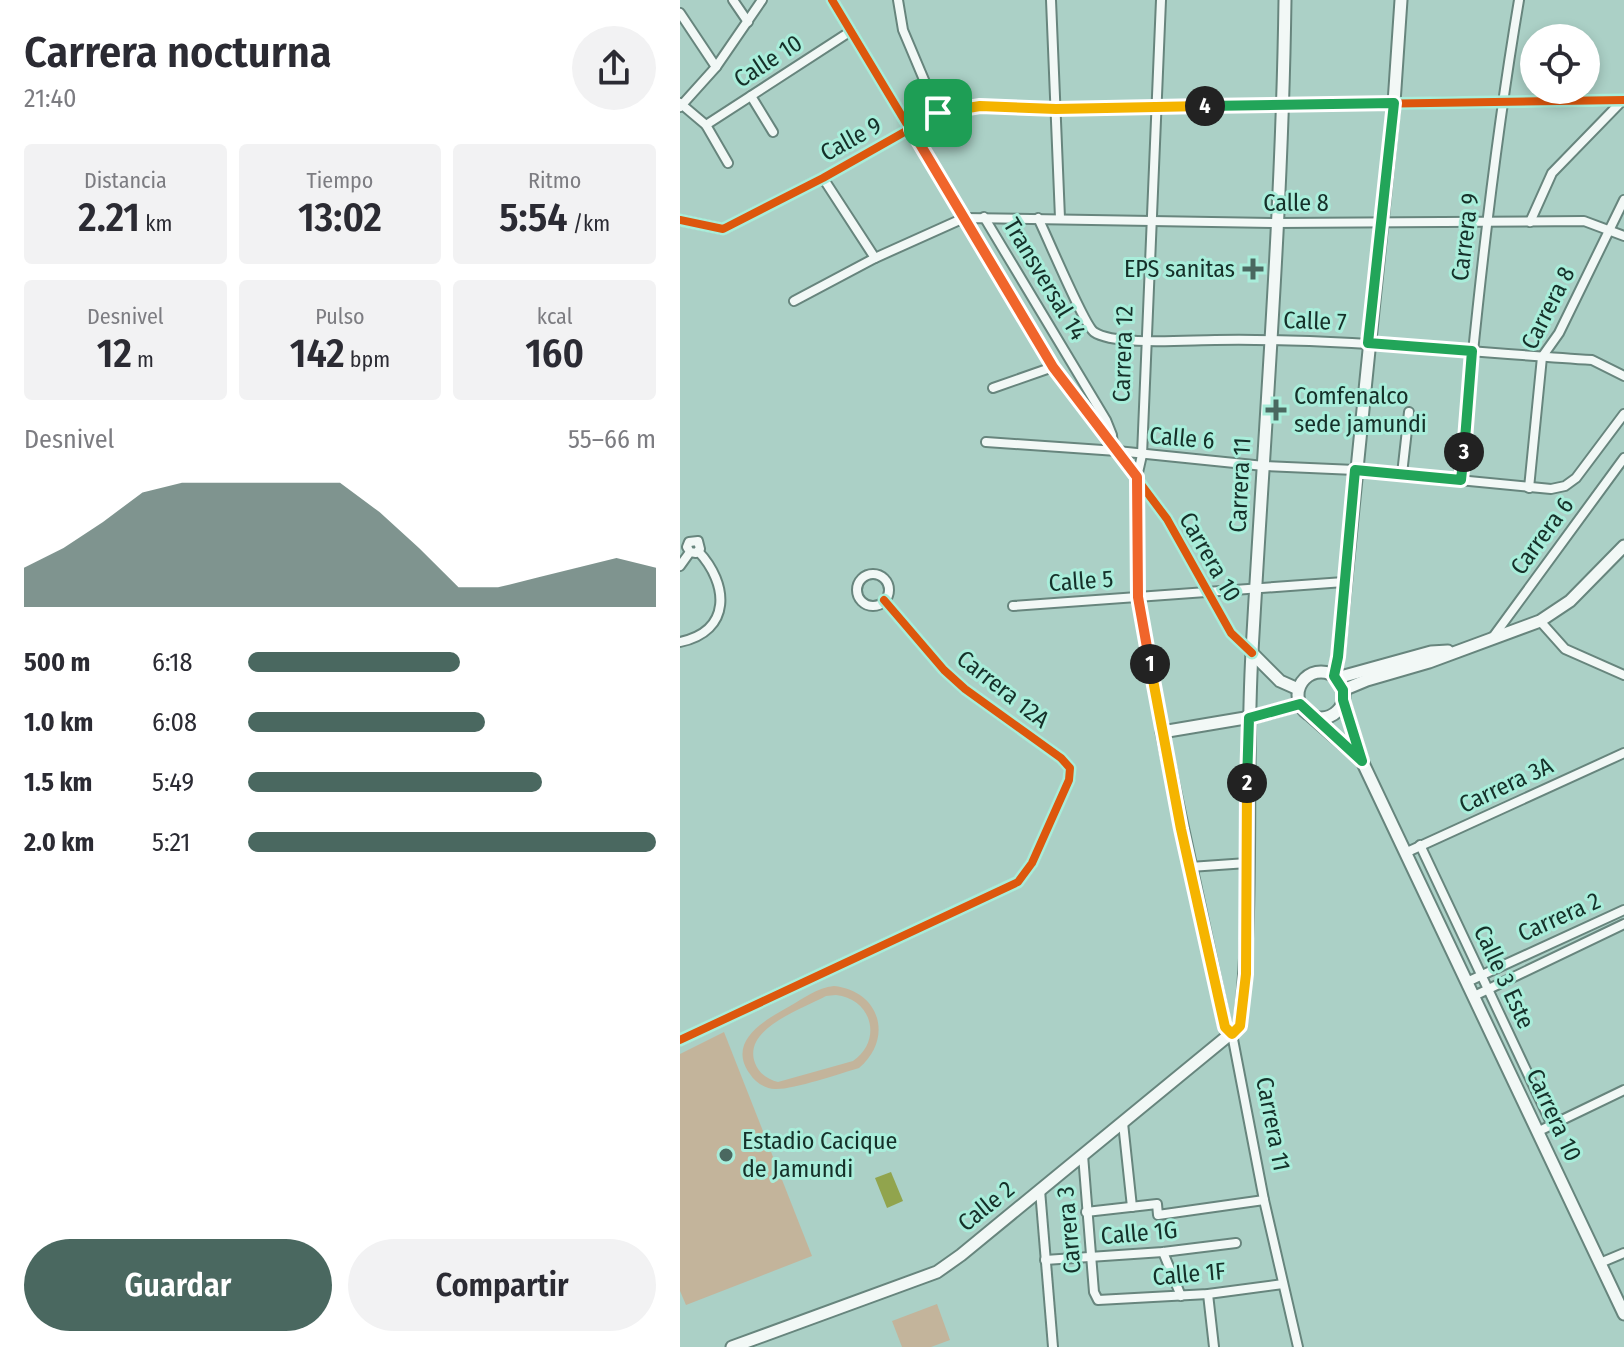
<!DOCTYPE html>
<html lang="es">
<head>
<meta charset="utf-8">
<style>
  :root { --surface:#fff; --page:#f2f2f3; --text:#2b2b33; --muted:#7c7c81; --accent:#4a6860 }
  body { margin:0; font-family:"Fira Sans Condensed",sans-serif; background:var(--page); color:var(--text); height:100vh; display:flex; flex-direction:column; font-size:30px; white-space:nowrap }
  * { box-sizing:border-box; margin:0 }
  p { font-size:26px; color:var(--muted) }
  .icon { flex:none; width:44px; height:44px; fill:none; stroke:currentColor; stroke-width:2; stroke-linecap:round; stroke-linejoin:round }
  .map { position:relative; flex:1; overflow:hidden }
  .panel { display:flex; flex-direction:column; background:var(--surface); width:680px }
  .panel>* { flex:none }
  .controls { position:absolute; left:840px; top:24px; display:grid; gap:16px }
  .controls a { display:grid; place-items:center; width:80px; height:80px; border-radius:50%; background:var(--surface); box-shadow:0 4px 12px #0003; font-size:40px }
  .pin { position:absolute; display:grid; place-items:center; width:68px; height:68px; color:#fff; margin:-34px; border-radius:16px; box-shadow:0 4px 12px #0006 }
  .km { position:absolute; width:40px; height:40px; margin:-20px; border-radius:50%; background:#222; color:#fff; font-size:22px; line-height:40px; text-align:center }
  .round { display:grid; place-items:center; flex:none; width:84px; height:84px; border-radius:42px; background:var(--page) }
  .head { display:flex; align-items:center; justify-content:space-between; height:136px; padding:0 24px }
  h1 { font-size:44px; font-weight:600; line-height:60px }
  .stats { display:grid; grid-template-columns:repeat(3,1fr); gap:12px; height:136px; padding:8px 24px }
  .stats div { display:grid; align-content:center; border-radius:8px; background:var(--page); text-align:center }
  .stats b { font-size:40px; font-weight:600 }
  .stats small { font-size:22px; font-weight:400 }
  .stats p { font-size:22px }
  .chart { height:224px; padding:16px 24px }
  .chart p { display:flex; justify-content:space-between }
  .chart svg { width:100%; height:144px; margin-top:8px; fill:var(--accent); opacity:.7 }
  .primary-button { display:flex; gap:16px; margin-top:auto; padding:16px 24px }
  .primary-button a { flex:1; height:92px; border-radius:48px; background:var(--accent); color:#fff; font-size:32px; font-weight:600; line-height:92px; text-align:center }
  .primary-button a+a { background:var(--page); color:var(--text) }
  ul { padding:0 24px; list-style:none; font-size:26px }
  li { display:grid; grid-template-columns:128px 96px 1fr; align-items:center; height:60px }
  li i { height:20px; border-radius:10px; background:var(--accent) }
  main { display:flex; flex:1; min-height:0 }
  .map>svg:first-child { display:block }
  .green { fill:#c3b49b; fill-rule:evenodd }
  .water { fill:#91a44d }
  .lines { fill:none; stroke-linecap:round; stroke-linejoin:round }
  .minor-casing { stroke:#67857d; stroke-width:12 }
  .secondary-casing { stroke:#67857d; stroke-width:15 }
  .minor { stroke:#f2f8f6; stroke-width:8 }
  .secondary { stroke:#f2f8f6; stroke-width:11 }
  .cycleway-casing { stroke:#a9edda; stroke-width:13 }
  .cycleway { stroke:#dd570d; stroke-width:8 }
  .split-1-casing { stroke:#fff; stroke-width:16 }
  .split-2-casing { stroke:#fff; stroke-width:16 }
  .split-3-casing { stroke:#fff; stroke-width:16 }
  .split-4-casing { stroke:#fff; stroke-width:16 }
  .split-5-casing { stroke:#fff; stroke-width:16 }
  .split-1 { stroke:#f0652b; stroke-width:10 }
  .split-2 { stroke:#f5b400; stroke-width:10 }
  .split-3 { stroke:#22a559; stroke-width:10 }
  .split-4 { stroke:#22a559; stroke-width:10 }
  .split-5 { stroke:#f5b400; stroke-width:10 }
  .poi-dot { fill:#4a6860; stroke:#a9edda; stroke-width:3 }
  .labels { text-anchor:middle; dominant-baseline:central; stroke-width:6; stroke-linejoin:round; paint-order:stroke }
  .street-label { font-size:24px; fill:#153029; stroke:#a9edda }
  .poi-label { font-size:24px; fill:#153029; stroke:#a9edda; text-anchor:start }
</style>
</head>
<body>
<main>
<section class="panel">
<div class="head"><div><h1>Carrera nocturna</h1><p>21:40</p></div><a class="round"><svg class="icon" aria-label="share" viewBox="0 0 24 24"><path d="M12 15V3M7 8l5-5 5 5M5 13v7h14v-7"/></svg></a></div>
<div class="stats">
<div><p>Distancia</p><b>2.21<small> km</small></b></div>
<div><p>Tiempo</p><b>13:02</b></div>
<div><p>Ritmo</p><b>5:54<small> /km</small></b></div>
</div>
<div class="stats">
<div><p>Desnivel</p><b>12<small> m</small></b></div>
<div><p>Pulso</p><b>142<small> bpm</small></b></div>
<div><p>kcal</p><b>160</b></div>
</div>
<div class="chart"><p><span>Desnivel</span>55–66 m</p>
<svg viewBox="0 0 160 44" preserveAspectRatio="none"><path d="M0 44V32L10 26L20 18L30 9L40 6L50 6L60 6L70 6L80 6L90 15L100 26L110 38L120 38L130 35L140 32L150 29L160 32V44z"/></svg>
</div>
<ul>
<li><b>500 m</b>6:18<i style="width:52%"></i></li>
<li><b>1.0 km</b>6:08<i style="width:58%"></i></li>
<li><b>1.5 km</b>5:49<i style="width:72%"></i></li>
<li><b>2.0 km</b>5:21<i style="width:100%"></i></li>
</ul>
<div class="primary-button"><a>Guardar</a><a>Compartir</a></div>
</section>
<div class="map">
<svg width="944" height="1347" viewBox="0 0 944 1347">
  <rect width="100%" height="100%" fill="#abd0c6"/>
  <g class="green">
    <path d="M154,986C200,991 214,1038 179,1068C159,1074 112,1090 95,1089C85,1089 75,1082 70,1074C46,1041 85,1020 110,1006C124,998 137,988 154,986ZM156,995C192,999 203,1040 173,1061L98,1082C88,1079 79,1074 75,1063C62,1028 123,1009 146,996Z"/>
    <polygon points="44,1032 132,1256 6,1305 0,1291 0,1054"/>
    <polygon points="257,1304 270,1340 251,1347 222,1347 212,1321"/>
  </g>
  <polygon class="water" points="211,1172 223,1201 207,1208 195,1178"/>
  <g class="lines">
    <g class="minor-casing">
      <g id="minor">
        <polyline points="53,0 68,22"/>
        <polyline points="152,0 373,367 487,519 551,633 572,653"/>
        <polyline points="218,0 223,30 258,113"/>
        <polyline points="371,0 380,218"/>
        <polyline points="481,0 462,455 457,477 458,597 482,732"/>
        <polyline points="0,13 36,67"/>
        <polyline points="71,96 93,132"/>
        <polyline points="0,103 26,125 48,163"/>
        <polyline points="0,107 36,67 82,0"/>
        <polyline points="26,125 171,31"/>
        <polyline points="143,178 195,258"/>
        <polyline points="304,217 426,420 432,435 433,446"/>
        <path d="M358,218C367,236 404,325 414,332C434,346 508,340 535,340C661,338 786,352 912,360L944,376"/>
        <polyline points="0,220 43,229 143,178 258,113 300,106 376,109 944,100"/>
        <polyline points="850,222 872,173 943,100"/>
        <polyline points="114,301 195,258 284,218 596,223 904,221 944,236"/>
        <polyline points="313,388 373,367"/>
        <polyline points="306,442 437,451 584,466 675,470 871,489 885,486 896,478 944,414"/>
        <polyline points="722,474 729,412"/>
        <path d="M781,480C795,319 812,159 839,0"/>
        <polyline points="849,488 862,357 879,333 944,200"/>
        <polyline points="0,566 10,552 7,547 9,542 18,541 20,549 16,553 10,552"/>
        <circle cx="193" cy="590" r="16"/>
        <polyline points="333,606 664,582"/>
        <polyline points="860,621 885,649 944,675"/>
        <polyline points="813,637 944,458"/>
        <path d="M0,642C52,631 49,584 18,551"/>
        <polyline points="740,845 872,1125"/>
        <polyline points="725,853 944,753"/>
        <polyline points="510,867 567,863"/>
        <polyline points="787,982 944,910"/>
        <polyline points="794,996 944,924"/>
        <polyline points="552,1034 584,1200 618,1347"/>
        <polyline points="0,1040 338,882 352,863 389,780 390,768 381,758 285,689 264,670 204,600"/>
        <polyline points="443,1123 452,1207"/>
        <polyline points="857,1132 944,1090"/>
        <polyline points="403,1155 414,1292 418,1300 528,1294 603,1284"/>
        <polyline points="360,1190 373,1347"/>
        <polyline points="406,1212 477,1204 478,1215 584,1200"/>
        <polyline points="483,1252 501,1296"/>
        <polyline points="365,1260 483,1252 556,1243"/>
        <polyline points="920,1263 944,1253"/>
        <polyline points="528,1294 534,1347"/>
      </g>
    </g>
    <g class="secondary-casing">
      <g id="secondary">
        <polyline points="572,653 600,681 618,689"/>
        <circle cx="641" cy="695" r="23"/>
        <polyline points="654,676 658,657 714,103 721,0"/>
        <polyline points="657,678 751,652 768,651"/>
        <polyline points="663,690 687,680 749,662 860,621 890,601 944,546"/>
        <polyline points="663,700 682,761 944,1314"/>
        <polyline points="631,716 681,760"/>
        <polyline points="552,1034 545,1027 482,732 577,716 620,704"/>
        <path d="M52,1347L257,1272L281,1255L560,1026C574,902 565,776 572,652C584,435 602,218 605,0"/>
      </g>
    </g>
    <use href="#minor" class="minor"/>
    <use href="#secondary" class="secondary"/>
    <g class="cycleway-casing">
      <g id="cycleway">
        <polyline points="152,0 373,367 487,519 551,633 572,653"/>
        <polyline points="0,220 43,229 143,178 258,113 300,106 376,109 944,100"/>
        <polyline points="0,1040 338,882 352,863 389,780 390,768 381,758 285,689 264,670 204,600"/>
      </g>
    </g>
    <use href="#cycleway" class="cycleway"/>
  </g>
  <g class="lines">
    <g class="split-1-casing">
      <polyline id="split-1" points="258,113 231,129 373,367 457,477 458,597 470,664"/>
    </g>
    <g class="split-2-casing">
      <polyline id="split-2" points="470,664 501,829 545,1027 552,1034 560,1026 566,974 567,783"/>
    </g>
    <g class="split-3-casing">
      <polyline id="split-3" points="567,783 569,718 620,704 682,761 663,700 663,690 654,676 658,657 675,470 781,480 784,452"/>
    </g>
    <g class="split-4-casing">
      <polyline id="split-4" points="525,106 714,103 688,343 792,351 784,452"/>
    </g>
    <g class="split-5-casing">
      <polyline id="split-5" points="258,113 300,106 376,109 525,106"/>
    </g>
    <use href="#split-1" class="split-1"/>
    <use href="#split-2" class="split-2"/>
    <use href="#split-3" class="split-3"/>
    <use href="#split-4" class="split-4"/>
    <use href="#split-5" class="split-5"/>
  </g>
  <g class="poi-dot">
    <path d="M569 257h8v8h8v8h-8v8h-8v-8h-8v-8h8z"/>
    <path d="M592 398h8v8h8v8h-8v8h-8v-8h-8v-8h8z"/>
    <circle cx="46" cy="1155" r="8"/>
  </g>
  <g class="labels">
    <g class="street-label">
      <text transform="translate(88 61) rotate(-33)">Calle 10</text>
      <text transform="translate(171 139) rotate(-29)">Calle 9</text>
      <text x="616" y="203">Calle 8</text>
      <text transform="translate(785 237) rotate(-83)">Carrera 9</text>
      <text transform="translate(365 279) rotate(59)">Transversal 14</text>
      <text transform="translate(868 308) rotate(-63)">Carrera 8</text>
      <text transform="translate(635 321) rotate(2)">Calle 7</text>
      <text transform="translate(443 354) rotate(-88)">Carrera 12</text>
      <text transform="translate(502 438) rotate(5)">Calle 6</text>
      <text transform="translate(560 485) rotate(-87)">Carrera 11</text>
      <text transform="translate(862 536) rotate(-54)">Carrera 6</text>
      <text transform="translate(530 557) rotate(60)">Carrera 10</text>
      <text transform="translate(401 581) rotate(-4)">Calle 5</text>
      <text transform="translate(323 689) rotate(38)">Carrera 12A</text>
      <text transform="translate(826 785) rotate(-25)">Carrera 3A</text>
      <text transform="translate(879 917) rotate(-24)">Carrera 2</text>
      <text transform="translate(824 977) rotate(65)">Calle 3 Este</text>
      <text transform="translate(874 1115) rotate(65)">Carrera 10</text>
      <text transform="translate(593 1124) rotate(79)">Carrera 11</text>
      <text transform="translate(306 1206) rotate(-39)">Calle 2</text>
      <text transform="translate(389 1230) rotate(-95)">Carrera 3</text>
      <text transform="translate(459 1233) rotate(-5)">Calle 1G</text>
      <text transform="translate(509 1274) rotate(-5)">Calle 1F</text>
    </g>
    <g class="poi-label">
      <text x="555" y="269" text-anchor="end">EPS sanitas</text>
      <text x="614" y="396">Comfenalco<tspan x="614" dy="28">sede jamundi</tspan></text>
      <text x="62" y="1141">Estadio Cacique<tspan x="62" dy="28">de Jamundi</tspan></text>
    </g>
  </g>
</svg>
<div class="controls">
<a><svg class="icon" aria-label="locate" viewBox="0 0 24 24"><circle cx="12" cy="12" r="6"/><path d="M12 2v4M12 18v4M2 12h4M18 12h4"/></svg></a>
</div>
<div class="pin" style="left:258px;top:113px;background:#1e9e55"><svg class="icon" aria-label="arrive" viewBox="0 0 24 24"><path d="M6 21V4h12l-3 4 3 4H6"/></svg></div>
<b class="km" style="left:470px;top:664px">1</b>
<b class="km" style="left:567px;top:783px">2</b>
<b class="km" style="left:784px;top:452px">3</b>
<b class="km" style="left:525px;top:106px">4</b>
</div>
</main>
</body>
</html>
